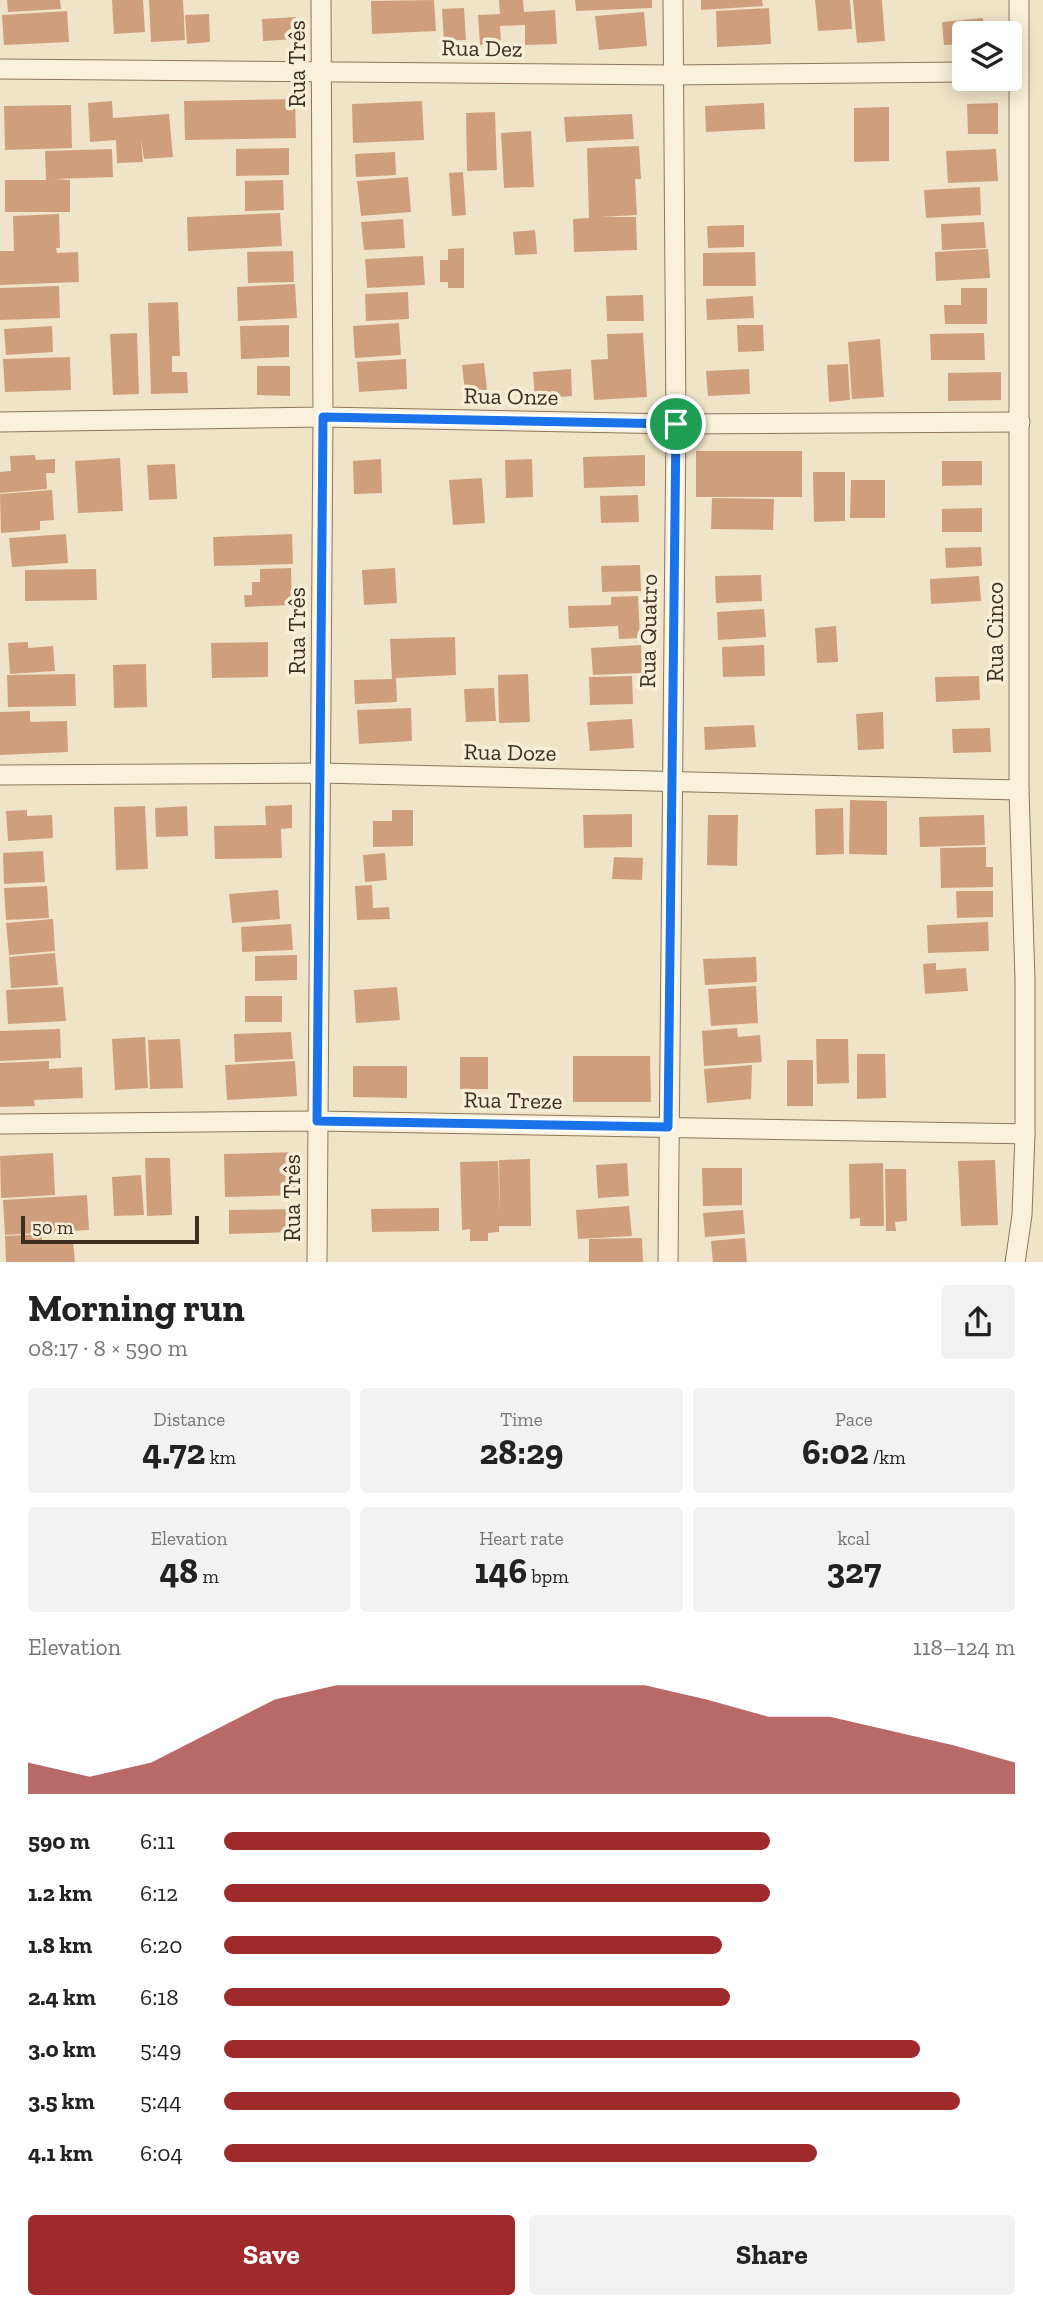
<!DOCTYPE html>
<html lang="en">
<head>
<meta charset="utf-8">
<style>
  :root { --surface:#fff; --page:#f2f2f2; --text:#222; --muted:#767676; --accent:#9e2a2b }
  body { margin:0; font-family:"Zilla Slab",serif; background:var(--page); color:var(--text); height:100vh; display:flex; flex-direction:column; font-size:26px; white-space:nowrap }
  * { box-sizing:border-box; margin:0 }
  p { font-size:23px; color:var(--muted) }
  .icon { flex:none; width:38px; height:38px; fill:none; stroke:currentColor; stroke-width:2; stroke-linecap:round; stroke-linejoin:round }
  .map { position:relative; height:1262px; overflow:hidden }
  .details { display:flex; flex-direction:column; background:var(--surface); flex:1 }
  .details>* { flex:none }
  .tools { position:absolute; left:952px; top:21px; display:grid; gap:14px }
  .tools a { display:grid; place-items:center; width:70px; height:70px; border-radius:7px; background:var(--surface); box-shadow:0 4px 18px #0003; font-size:35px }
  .scale { position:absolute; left:21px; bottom:18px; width:178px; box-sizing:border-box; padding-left:7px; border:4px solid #3d2e20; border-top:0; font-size:19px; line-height:24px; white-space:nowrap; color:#3d2e20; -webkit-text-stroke:5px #f7eed8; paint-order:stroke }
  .pin { position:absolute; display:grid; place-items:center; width:60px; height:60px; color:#fff; margin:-30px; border:4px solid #fff; border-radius:50%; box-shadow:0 2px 7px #0007 }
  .round { display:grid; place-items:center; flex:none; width:74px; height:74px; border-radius:7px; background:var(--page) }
  .headline { display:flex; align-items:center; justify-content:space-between; height:119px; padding:0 28px }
  h1 { font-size:38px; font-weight:800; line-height:52px }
  .metrics { display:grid; grid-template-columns:repeat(3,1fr); gap:10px; height:119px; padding:7px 28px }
  .metrics div { display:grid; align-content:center; border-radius:7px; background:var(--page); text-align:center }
  .metrics b { font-size:35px; font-weight:800 }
  .metrics small { font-size:19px; font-weight:400 }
  .metrics p { font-size:19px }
  .chart { height:196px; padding:14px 28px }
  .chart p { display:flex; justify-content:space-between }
  .chart svg { width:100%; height:126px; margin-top:7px; fill:var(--accent); opacity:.7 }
  .primary-button { display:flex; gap:14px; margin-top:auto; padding:14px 28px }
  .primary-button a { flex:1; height:80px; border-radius:7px; background:var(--accent); color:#fff; font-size:28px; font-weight:800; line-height:80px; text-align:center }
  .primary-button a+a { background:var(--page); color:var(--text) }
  ul { padding:0 28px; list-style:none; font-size:23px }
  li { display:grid; grid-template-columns:112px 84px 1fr; align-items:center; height:52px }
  li i { height:18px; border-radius:9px; background:var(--accent) }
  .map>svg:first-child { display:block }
  .building { fill:#cf9f7d }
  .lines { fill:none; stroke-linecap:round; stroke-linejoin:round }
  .minor-casing { stroke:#8d765c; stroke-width:21 }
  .minor { stroke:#faf1dc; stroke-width:19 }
  .route-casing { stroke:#fff; stroke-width:14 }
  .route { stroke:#1a73e8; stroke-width:9 }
  .labels { text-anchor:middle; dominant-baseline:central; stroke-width:7; stroke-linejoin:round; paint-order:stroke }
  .street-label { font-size:23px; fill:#3d2e20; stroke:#f7eed8 }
</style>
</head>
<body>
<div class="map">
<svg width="1043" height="1263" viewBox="0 0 1043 1263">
  <rect width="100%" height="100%" fill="#f0e4c8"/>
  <g class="building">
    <polygon points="7,0 60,0 61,9 8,12"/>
    <polygon points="112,0 143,0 145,32 114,34"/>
    <polygon points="149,0 183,0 185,40 151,42"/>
    <polygon points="434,0 436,31 372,34 371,1"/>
    <polygon points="499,0 523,0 524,12 555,10 557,44 525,45 525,25 500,26 501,44 480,45 478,15 500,14"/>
    <polygon points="575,0 652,0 652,8 576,11"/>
    <polygon points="701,0 762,0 763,6 701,10"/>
    <polygon points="815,0 850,0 852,29 818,31"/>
    <polygon points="853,0 882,0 885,41 857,43"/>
    <polygon points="464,8 466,40 444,41 442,9"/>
    <polygon points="769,8 771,44 717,47 716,11"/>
    <polygon points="67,11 69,42 4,45 2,15"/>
    <polygon points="644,12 647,46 599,50 595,16"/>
    <polygon points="209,14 210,42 187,44 185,15"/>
    <polygon points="296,17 297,39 263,41 262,19"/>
    <polygon points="983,18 984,33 964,33 964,44 944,45 942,22"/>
    <polygon points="295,99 296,138 185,140 184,101"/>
    <polygon points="112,101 113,118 169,114 173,157 144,159 141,139 143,162 117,163 116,140 90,142 88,103"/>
    <polygon points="422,101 424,140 353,143 352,104"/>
    <polygon points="764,103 765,129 706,132 705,106"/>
    <polygon points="998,103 998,134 968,134 967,104"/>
    <polygon points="71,105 72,148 5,150 4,106"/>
    <polygon points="889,107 889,161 854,162 854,108"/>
    <polygon points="495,112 497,170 467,171 466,113"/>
    <polygon points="632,114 634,139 566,142 564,117"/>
    <polygon points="531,131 534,187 504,188 501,133"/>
    <polygon points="639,146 641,179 635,179 637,215 600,217 636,217 637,250 574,252 573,219 589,218 587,148"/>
    <polygon points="289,148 289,175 236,176 236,149"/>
    <polygon points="112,149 113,177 54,179 70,180 70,212 5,212 5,180 46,180 45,151"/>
    <polygon points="996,149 998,181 948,183 946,151"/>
    <polygon points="395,152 396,175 356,177 355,154"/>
    <polygon points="463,172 466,215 452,216 449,173"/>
    <polygon points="408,177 411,212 361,216 357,181"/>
    <polygon points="283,180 284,210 245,211 245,181"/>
    <polygon points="980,187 981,215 926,218 924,190"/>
    <polygon points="280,213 282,246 188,251 187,217"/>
    <polygon points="59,214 60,248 56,248 57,253 78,252 79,282 0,285 0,251 14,251 13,216"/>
    <polygon points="403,219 405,248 364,250 361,222"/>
    <polygon points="984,222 986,248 942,250 941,224"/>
    <polygon points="744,225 744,247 708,248 707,226"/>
    <polygon points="535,230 537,254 515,255 513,232"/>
    <polygon points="464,248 464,288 448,288 448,282 440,282 440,260 448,260 448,249"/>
    <polygon points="988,249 990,278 936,281 935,252"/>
    <polygon points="293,251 294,282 248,283 247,252"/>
    <polygon points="755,252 756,286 703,286 703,253"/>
    <polygon points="423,256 425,285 367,288 365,259"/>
    <polygon points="295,284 297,318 238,321 237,287"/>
    <polygon points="59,286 60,318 0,320 0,288"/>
    <polygon points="961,288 987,288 987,324 945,324 944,305 961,305"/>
    <polygon points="408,292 409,319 366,321 365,294"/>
    <polygon points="643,295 644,321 607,321 606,296"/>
    <polygon points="753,296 754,318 707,320 706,299"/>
    <polygon points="178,302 180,356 172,356 172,372 187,372 188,393 151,394 148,303"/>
    <polygon points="399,323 401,355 355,358 353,326"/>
    <polygon points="289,325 289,357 241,359 240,326"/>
    <polygon points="737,325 763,325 764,351 738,352"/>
    <polygon points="52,326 53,352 6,355 4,329"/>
    <polygon points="137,333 139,394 113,395 110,334"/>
    <polygon points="643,333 647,397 594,400 591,360 608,359 607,334"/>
    <polygon points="984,333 985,360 931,360 930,334"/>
    <polygon points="880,339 884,397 852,399 848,342"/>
    <polygon points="70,357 71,390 5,392 3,359"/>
    <polygon points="406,359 407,389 359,392 357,362"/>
    <polygon points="484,363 487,390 465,392 462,365"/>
    <polygon points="848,364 850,400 829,402 827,365"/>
    <polygon points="257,366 290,366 290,396 257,395"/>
    <polygon points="571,369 572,396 535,399 533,372"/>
    <polygon points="749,369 750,394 708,396 706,371"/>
    <polygon points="1001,372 1001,400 948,401 948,373"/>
    <rect x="696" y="451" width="106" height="46"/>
    <polygon points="35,455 36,460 55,459 55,473 46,473 47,489 0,493 0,472 11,471 10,456"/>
    <polygon points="645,455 645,486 584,488 583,457"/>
    <polygon points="120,458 123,511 78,513 75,461"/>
    <polygon points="381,459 382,493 354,494 353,461"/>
    <polygon points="532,459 533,497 506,498 505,460"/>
    <polygon points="942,461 982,461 982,485 942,486"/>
    <polygon points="175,464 177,499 149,500 147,465"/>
    <polygon points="813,472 845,472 845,521 814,522"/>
    <polygon points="482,478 485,523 453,525 449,480"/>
    <polygon points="851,480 885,480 885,518 850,518"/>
    <polygon points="52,490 54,520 40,521 40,530 1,533 0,494"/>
    <polygon points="638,495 639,522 601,523 600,496"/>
    <polygon points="712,498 774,499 773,530 711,529"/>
    <polygon points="982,508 982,532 942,532 942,509"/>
    <polygon points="66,534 68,563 12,567 9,538"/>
    <polygon points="292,534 293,564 214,566 213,537"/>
    <polygon points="981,547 982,566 946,568 945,548"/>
    <polygon points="640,565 641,591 602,592 601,566"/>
    <polygon points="291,568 292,605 245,607 244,595 252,595 252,582 260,582 260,569"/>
    <polygon points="395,568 397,603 364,605 362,570"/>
    <polygon points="96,569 97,600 25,601 25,570"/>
    <polygon points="761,575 762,601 716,603 715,576"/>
    <polygon points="979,576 981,601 931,604 930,579"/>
    <polygon points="638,596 640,638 619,639 618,626 569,628 568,606 611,605 611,597"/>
    <polygon points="764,609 766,637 718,640 717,612"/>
    <polygon points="836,626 838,662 817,663 815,628"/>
    <polygon points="455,637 456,675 396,678 397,702 355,704 354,680 392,679 390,639"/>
    <polygon points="28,642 28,648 53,646 55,671 10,674 8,643"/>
    <polygon points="268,642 268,677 212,678 211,643"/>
    <polygon points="641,645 642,673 593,675 591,648"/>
    <polygon points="764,645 765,676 723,677 722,647"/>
    <polygon points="146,664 147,707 114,708 113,665"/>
    <polygon points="75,674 76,706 8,707 7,675"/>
    <polygon points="528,674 530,722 499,723 498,675"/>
    <polygon points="632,676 633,704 590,705 589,677"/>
    <polygon points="979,676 980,700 936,702 935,677"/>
    <polygon points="494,688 496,721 466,722 464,689"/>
    <polygon points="411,708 412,741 359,744 357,710"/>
    <polygon points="30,711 30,722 67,721 68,752 0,755 0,712"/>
    <polygon points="883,712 884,749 858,750 856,714"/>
    <polygon points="632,719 634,748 590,751 587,722"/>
    <polygon points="754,725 756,747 705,750 704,727"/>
    <polygon points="990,728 991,752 953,753 952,729"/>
    <polygon points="850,800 887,801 887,855 849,854"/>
    <polygon points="292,805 292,828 281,829 282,858 215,859 214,826 266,825 265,806"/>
    <polygon points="145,806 148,869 116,870 114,807"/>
    <polygon points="187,806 188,836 156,837 155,808"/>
    <polygon points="843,808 844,854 816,855 815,809"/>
    <polygon points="27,810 27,816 52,815 53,838 8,841 6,811"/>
    <polygon points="392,810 413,810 413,846 373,847 373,821 392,821"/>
    <polygon points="632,814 632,847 584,848 583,815"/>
    <polygon points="708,815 738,815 737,866 707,865"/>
    <polygon points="984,815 985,845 920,847 919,817"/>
    <polygon points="986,847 986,867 993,867 993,887 941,888 940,848"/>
    <polygon points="43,851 45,882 4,884 3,853"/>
    <polygon points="385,853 387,880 365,882 363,855"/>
    <polygon points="614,857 643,858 642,880 612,879"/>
    <polygon points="372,885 373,908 389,907 390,919 357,920 355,886"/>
    <polygon points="47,886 49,918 6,920 4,888"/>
    <polygon points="278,890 280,919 232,923 229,894"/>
    <polygon points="956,891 993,891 993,917 957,918"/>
    <polygon points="53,919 55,951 9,955 6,923"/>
    <polygon points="988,922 989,951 928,953 927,925"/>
    <polygon points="291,924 293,950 242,952 241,927"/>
    <polygon points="55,953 58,985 11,988 9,957"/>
    <polygon points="297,955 297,980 255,981 255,956"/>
    <polygon points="756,957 757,982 705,985 703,959"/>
    <polygon points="936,963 936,970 966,968 968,991 925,994 923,964"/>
    <polygon points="756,986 758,1023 711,1026 708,989"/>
    <polygon points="63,987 66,1021 8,1024 6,990"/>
    <polygon points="397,987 400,1020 356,1023 354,990"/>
    <rect x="245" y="996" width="37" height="26"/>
    <polygon points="737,1028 738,1037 760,1035 762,1062 704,1066 702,1031"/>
    <polygon points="60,1029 61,1058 0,1061 0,1031"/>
    <polygon points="291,1032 293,1059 235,1062 234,1034"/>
    <polygon points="145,1037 148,1088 115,1090 112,1039"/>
    <polygon points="180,1039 183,1088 150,1089 148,1040"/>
    <polygon points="816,1039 848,1039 849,1083 817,1084"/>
    <polygon points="857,1054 885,1054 886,1098 857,1099"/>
    <polygon points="573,1056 650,1056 651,1102 573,1102"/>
    <rect x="460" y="1057" width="28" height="32"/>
    <rect x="787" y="1060" width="26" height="46"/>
    <polygon points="49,1061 49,1069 82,1067 83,1098 34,1100 35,1106 0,1107 0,1063"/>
    <polygon points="295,1061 297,1096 227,1100 225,1065"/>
    <polygon points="752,1065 751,1099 707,1103 704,1069"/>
    <polygon points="353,1066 407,1066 407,1098 353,1097"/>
    <polygon points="299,1152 299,1195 225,1197 224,1154"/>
    <polygon points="53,1153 55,1195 1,1198 0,1156"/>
    <polygon points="145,1158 170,1158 172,1215 147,1216"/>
    <polygon points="530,1159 531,1226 499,1226 499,1232 488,1233 488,1241 470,1241 470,1229 462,1230 460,1162 498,1161 500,1212 499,1160"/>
    <polygon points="995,1160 998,1225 961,1226 958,1161"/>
    <polygon points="627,1163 629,1196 598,1198 596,1165"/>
    <polygon points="883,1163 884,1226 860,1226 860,1218 850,1219 849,1164"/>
    <polygon points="702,1168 742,1168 742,1205 703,1206"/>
    <polygon points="885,1169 906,1169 907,1221 895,1222 896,1231 886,1231"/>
    <polygon points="141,1175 144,1215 114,1216 112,1177"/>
    <polygon points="87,1195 89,1230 5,1235 3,1200"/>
    <polygon points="629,1206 632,1236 578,1239 576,1210"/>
    <polygon points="439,1208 439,1231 372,1232 371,1209"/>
    <polygon points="296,1209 296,1232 229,1234 229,1210"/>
    <polygon points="743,1210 745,1234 705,1237 703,1213"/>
    <polygon points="42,1234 42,1241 73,1240 75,1263 6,1263 5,1236"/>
    <polygon points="642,1238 643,1263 589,1263 589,1239"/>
    <polygon points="745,1238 747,1263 713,1263 711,1241"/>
  </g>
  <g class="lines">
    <g class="minor-casing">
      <g id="minor">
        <polyline points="0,69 673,75 964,72"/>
        <polyline points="0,422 323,417 676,424 1020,422"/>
        <polyline points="0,775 320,773 1019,790"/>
        <polyline points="0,1124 317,1121 1025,1134"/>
        <polyline points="317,1263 323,417 321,0"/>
        <polyline points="668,1263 676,424 673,0"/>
        <polyline points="1015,1263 1022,1215 1025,1134 1025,980 1019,790 1019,0"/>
      </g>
    </g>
    <use href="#minor" class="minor"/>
  </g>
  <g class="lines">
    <g class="route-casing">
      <polygon id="route" points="323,417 676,424 668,1127 317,1121"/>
    </g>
    <use href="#route" class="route"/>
  </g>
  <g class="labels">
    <g class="street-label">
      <text transform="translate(482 48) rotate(1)">Rua Dez</text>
      <text transform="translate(297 64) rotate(-90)">Rua Três</text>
      <text transform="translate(511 396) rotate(1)">Rua Onze</text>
      <text transform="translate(297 631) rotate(-90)">Rua Três</text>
      <text transform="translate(648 631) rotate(-89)">Rua Quatro</text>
      <text transform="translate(995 632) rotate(-90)">Rua Cinco</text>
      <text transform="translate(510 752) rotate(1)">Rua Doze</text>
      <text transform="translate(513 1100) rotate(1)">Rua Treze</text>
      <text transform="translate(292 1198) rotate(-90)">Rua Três</text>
    </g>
  </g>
</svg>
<div class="tools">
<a><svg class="icon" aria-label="layers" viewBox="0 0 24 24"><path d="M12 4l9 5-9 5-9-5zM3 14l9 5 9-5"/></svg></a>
</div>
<div class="scale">50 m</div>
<div class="pin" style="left:676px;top:424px;background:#1e9e55"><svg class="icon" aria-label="arrive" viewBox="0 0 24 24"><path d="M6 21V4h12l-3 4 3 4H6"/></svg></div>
</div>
<section class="details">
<div class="headline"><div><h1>Morning run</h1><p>08:17 · 8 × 590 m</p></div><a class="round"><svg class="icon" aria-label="share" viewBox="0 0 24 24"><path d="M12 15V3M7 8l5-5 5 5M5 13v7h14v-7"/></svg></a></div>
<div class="metrics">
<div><p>Distance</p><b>4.72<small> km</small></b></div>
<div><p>Time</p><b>28:29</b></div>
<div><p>Pace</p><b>6:02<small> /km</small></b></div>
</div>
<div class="metrics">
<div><p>Elevation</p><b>48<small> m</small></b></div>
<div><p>Heart rate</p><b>146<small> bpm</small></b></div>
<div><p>kcal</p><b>327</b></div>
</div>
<div class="chart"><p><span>Elevation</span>118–124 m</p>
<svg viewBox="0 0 160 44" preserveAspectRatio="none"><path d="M0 44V33L10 38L20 33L30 22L40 11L50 6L60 6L70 6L80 6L90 6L100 6L110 11L120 17L130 17L140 22L150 27L160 33V44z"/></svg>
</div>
<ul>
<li><b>590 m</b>6:11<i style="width:69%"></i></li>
<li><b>1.2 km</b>6:12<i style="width:69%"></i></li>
<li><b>1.8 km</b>6:20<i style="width:63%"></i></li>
<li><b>2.4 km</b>6:18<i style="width:64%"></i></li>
<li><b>3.0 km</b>5:49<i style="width:88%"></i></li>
<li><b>3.5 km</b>5:44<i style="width:93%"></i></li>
<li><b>4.1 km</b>6:04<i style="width:75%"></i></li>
</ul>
<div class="primary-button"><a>Save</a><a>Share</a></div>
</section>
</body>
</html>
